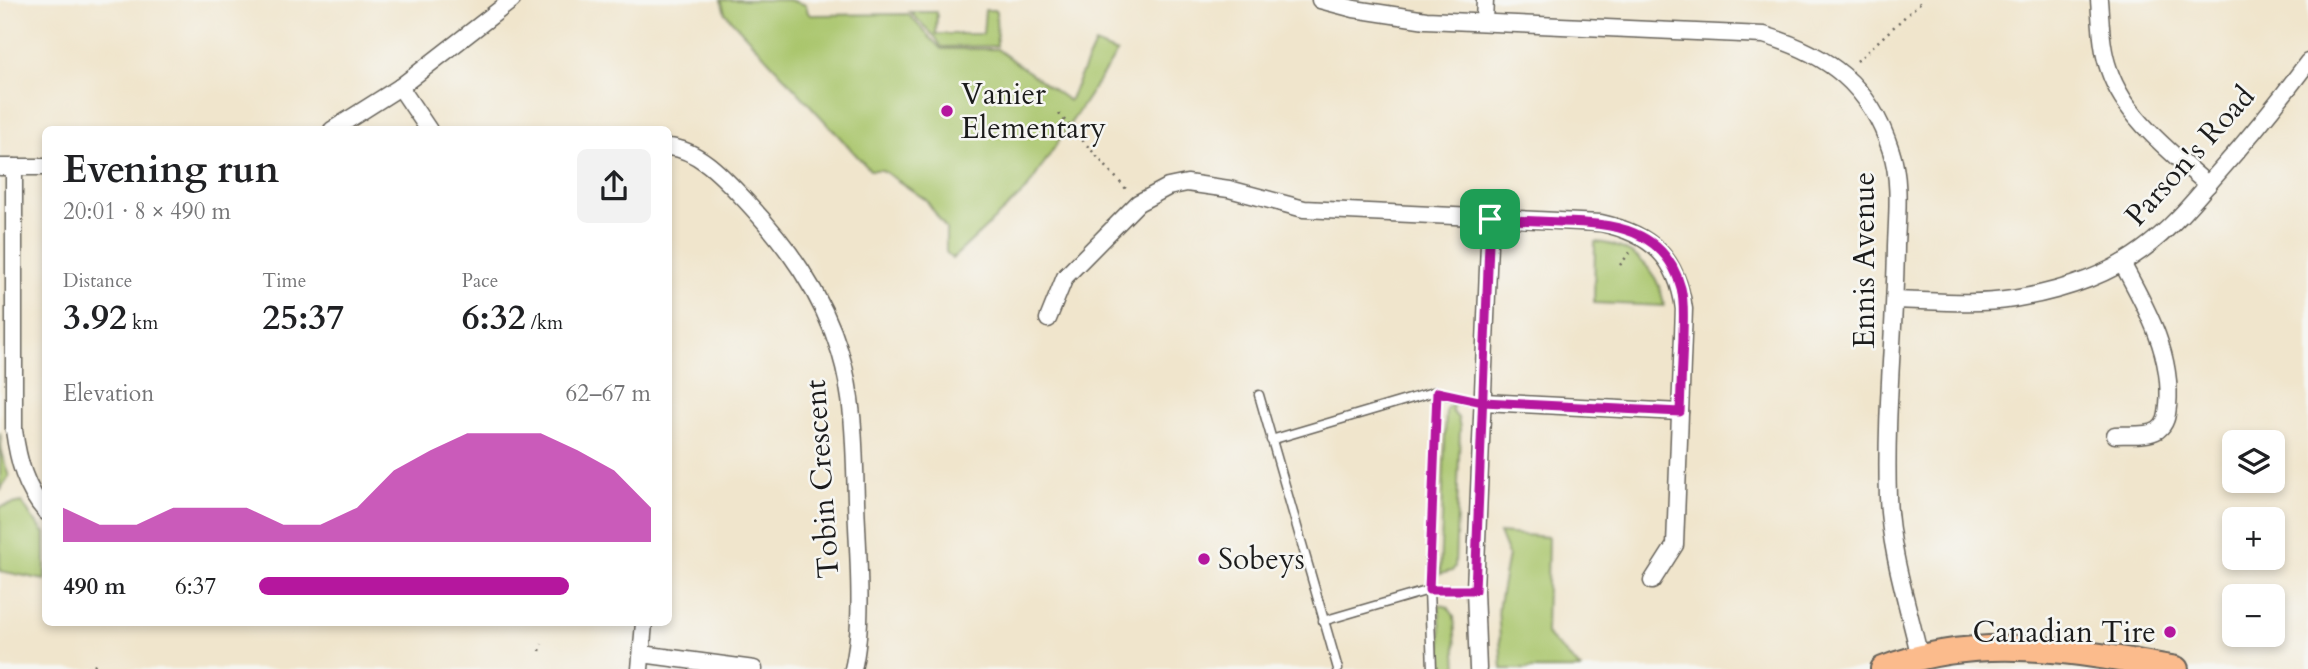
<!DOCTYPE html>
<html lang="en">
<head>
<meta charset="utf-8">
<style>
  :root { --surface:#fff; --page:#f2f2f2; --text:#202124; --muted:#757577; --accent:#b5179e }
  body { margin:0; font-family:Cardo,serif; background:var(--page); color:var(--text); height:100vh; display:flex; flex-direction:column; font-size:26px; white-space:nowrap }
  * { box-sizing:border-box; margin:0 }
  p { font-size:23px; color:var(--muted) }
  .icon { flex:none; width:38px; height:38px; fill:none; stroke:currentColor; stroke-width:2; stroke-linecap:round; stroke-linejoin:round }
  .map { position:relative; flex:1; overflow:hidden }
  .details { position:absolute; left:42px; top:126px; width:630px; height:500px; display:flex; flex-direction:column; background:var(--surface); border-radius:10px; box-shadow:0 4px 10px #0003 }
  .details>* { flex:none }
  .controls { position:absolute; left:2222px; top:430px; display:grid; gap:14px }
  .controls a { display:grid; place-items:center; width:63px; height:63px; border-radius:10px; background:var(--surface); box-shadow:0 4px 10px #0003; font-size:35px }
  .pin { position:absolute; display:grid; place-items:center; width:60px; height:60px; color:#fff; margin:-30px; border-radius:14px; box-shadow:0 4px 10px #0006 }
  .round { display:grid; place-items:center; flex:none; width:74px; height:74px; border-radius:10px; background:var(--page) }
  .summary { display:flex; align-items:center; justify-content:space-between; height:119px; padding:0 21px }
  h1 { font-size:38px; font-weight:700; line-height:52px }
  .stats { display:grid; grid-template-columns:repeat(3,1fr); gap:10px; height:119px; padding:7px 21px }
  .stats div { display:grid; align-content:center }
  .stats b { font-size:35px; font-weight:700 }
  .stats small { font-size:19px; font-weight:400 }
  .stats p { font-size:19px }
  .chart { height:196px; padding:14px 21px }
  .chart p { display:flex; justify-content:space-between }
  .chart svg { width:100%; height:126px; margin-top:7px; fill:var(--accent); opacity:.7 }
  ul { padding:0 21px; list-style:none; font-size:23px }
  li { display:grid; grid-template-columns:112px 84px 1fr; align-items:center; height:52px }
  li i { height:18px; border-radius:9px; background:var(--accent) }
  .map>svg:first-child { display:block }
  .green { fill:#aac66d; stroke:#637144; stroke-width:2 }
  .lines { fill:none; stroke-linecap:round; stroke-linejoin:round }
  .lane-casing { stroke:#66625a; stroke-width:11 }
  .street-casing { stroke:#66625a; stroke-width:19 }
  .primary-casing { stroke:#66625a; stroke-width:28 }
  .path { stroke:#66625a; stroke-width:2.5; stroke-dasharray:2 5; stroke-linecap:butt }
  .lane { stroke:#fff; stroke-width:8 }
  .street { stroke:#fff; stroke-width:16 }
  .primary { stroke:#fbbb8c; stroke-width:24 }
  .route-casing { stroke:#fff; stroke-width:14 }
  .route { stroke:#b5179e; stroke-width:9 }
  .poi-dot { fill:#b5179e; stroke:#f6f6f2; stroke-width:2.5 }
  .labels { text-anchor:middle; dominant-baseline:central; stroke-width:5; stroke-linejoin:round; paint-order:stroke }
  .poi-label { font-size:30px; fill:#1c1c1c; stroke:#f6f6f2; text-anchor:start }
  .street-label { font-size:30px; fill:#1c1c1c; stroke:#f6f6f2 }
</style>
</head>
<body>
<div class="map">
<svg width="2308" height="669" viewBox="0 0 2308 669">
  <rect width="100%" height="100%" fill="#f6f6f2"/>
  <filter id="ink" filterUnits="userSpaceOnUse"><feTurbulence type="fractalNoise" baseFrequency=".0143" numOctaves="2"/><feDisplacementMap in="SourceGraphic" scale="14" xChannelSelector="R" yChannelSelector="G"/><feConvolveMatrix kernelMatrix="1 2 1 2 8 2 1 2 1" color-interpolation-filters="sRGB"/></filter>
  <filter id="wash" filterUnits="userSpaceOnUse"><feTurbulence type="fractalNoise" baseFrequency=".00686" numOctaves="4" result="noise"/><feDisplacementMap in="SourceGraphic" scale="28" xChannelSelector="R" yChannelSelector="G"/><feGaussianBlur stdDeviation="1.57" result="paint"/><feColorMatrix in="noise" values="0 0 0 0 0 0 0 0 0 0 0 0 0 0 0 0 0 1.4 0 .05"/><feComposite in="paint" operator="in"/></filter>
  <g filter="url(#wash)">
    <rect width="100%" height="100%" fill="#f0e5cc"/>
    <g class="green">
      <polygon points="721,0 789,0 806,5 808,13 811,15 908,14 941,49 997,49 1069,101 1095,44 1117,53 1027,189 952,259 946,252 946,229 926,200 882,170 870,170 725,13"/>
      <polygon points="985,10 996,10 997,46 941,47 936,38 910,12 937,12 936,34 983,34"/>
      <path d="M1595,242C1633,245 1659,269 1664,306L1594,303Z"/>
      <polygon points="1452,404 1454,406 1451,410 1458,418 1460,428 1455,567 1452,571 1440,574 1446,409"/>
      <polygon points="0,432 2,455 9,476 0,490"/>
      <polygon points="22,502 32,518 45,533 45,580 0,571 0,507"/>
      <polygon points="1499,533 1548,537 1546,634 1581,669 1502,669 1498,609 1508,555"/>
      <polygon points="1439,604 1448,607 1454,616 1457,669 1443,669"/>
    </g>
  </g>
  <g filter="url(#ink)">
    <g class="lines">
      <g class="lane-casing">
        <g id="lane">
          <polyline points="1259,395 1338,669"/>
          <polyline points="1271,440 1433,392 1483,402"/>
          <polyline points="1323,621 1429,590 1475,590"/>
          <polyline points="1432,669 1429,590 1437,392"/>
        </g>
      </g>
      <g class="street-casing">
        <g id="street">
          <path d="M1320,0L1354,9L1426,20L1764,35C1828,54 1870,85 1891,151C1901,180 1897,216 1896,246C1895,330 1885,413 1888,497C1890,551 1908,605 1920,658"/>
          <path d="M2099,0C2101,24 2101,48 2109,70C2125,118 2172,153 2208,185"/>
          <polyline points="1484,21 1485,0"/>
          <polyline points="400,87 429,130"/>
          <polyline points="332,130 400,87 512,0"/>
          <path d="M668,147C699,149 725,179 745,200C787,245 822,293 840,352C857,407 854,469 857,526C859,570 863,627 853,669"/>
          <polyline points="0,167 46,167"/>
          <path d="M14,167V430C18,460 25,488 46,512"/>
          <path d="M1895,300C1934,301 1975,305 2013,299C2057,292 2105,277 2142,250C2171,229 2194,201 2217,174C2249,138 2279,101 2308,62"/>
          <path d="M1048,319L1065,277L1138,203L1168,187L1187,183L1229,189L1304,209L1601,223C1651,234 1677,257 1684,309L1675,545L1652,581"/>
          <polyline points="1483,402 1680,412"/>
          <path d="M2115,435C2127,434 2147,437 2158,430C2166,424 2167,416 2168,406C2173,354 2146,307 2122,263"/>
          <polyline points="642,654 754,669"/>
          <polyline points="640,669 644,623"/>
          <polyline points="1478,669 1475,590 1490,219"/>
        </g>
      </g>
      <g class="primary-casing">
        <path id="primary" d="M1883,669C1978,632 2078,651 2176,669"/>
      </g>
      <g class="path">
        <polyline points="1857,61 1923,0"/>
        <polyline points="1059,114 1127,190"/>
        <polyline points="1620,265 1631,251"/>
        <polyline points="540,651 542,644"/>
        <polyline points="88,669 97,663"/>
      </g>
      <use href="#lane" class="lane"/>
      <use href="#street" class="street"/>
      <use href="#primary" class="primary"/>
    </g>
  </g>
  <g class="lines" filter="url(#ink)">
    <g class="route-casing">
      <path id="route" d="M1490,219C1484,343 1481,466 1475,590H1429L1437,392L1483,402L1680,412C1681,387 1682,362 1683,337C1683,321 1685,304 1681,288C1665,228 1612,223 1560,222C1536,221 1513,220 1490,219"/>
    </g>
    <use href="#route" class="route"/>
  </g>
  <g class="poi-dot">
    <circle cx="947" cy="111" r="7"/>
    <circle cx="1204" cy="559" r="7"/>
    <circle cx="2170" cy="632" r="7"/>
  </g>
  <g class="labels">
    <g class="poi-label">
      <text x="961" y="94">Vanier<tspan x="961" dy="34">Elementary</tspan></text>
      <text x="1218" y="559">Sobeys</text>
      <text x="2156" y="632" text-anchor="end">Canadian Tire</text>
    </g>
    <g class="street-label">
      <text transform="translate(2190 156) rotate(-48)">Parson's Road</text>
      <text transform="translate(1864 260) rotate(-90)">Ennis Avenue</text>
      <text transform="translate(822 479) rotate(-94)">Tobin Crescent</text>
    </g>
  </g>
</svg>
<div class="controls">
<a><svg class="icon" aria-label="layers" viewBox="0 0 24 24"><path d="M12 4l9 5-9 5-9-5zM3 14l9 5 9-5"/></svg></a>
<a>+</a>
<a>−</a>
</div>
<div class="pin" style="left:1490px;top:219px;background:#1e9e55"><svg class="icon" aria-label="arrive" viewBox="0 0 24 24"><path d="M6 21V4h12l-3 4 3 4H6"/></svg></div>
<section class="details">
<div class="summary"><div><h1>Evening run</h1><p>20:01 · 8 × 490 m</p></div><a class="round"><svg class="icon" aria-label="share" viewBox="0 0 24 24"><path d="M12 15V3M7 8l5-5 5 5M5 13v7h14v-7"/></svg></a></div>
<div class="stats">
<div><p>Distance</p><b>3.92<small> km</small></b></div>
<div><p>Time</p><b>25:37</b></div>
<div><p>Pace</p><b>6:32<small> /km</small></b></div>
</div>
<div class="chart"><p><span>Elevation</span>62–67 m</p>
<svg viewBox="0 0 160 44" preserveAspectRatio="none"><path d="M0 44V32L10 38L20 38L30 32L40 32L50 32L60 38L70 38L80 32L90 19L100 12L110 6L120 6L130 6L140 12L150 19L160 32V44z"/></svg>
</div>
<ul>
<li><b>490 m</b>6:37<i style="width:79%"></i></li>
</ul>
</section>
</div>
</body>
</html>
